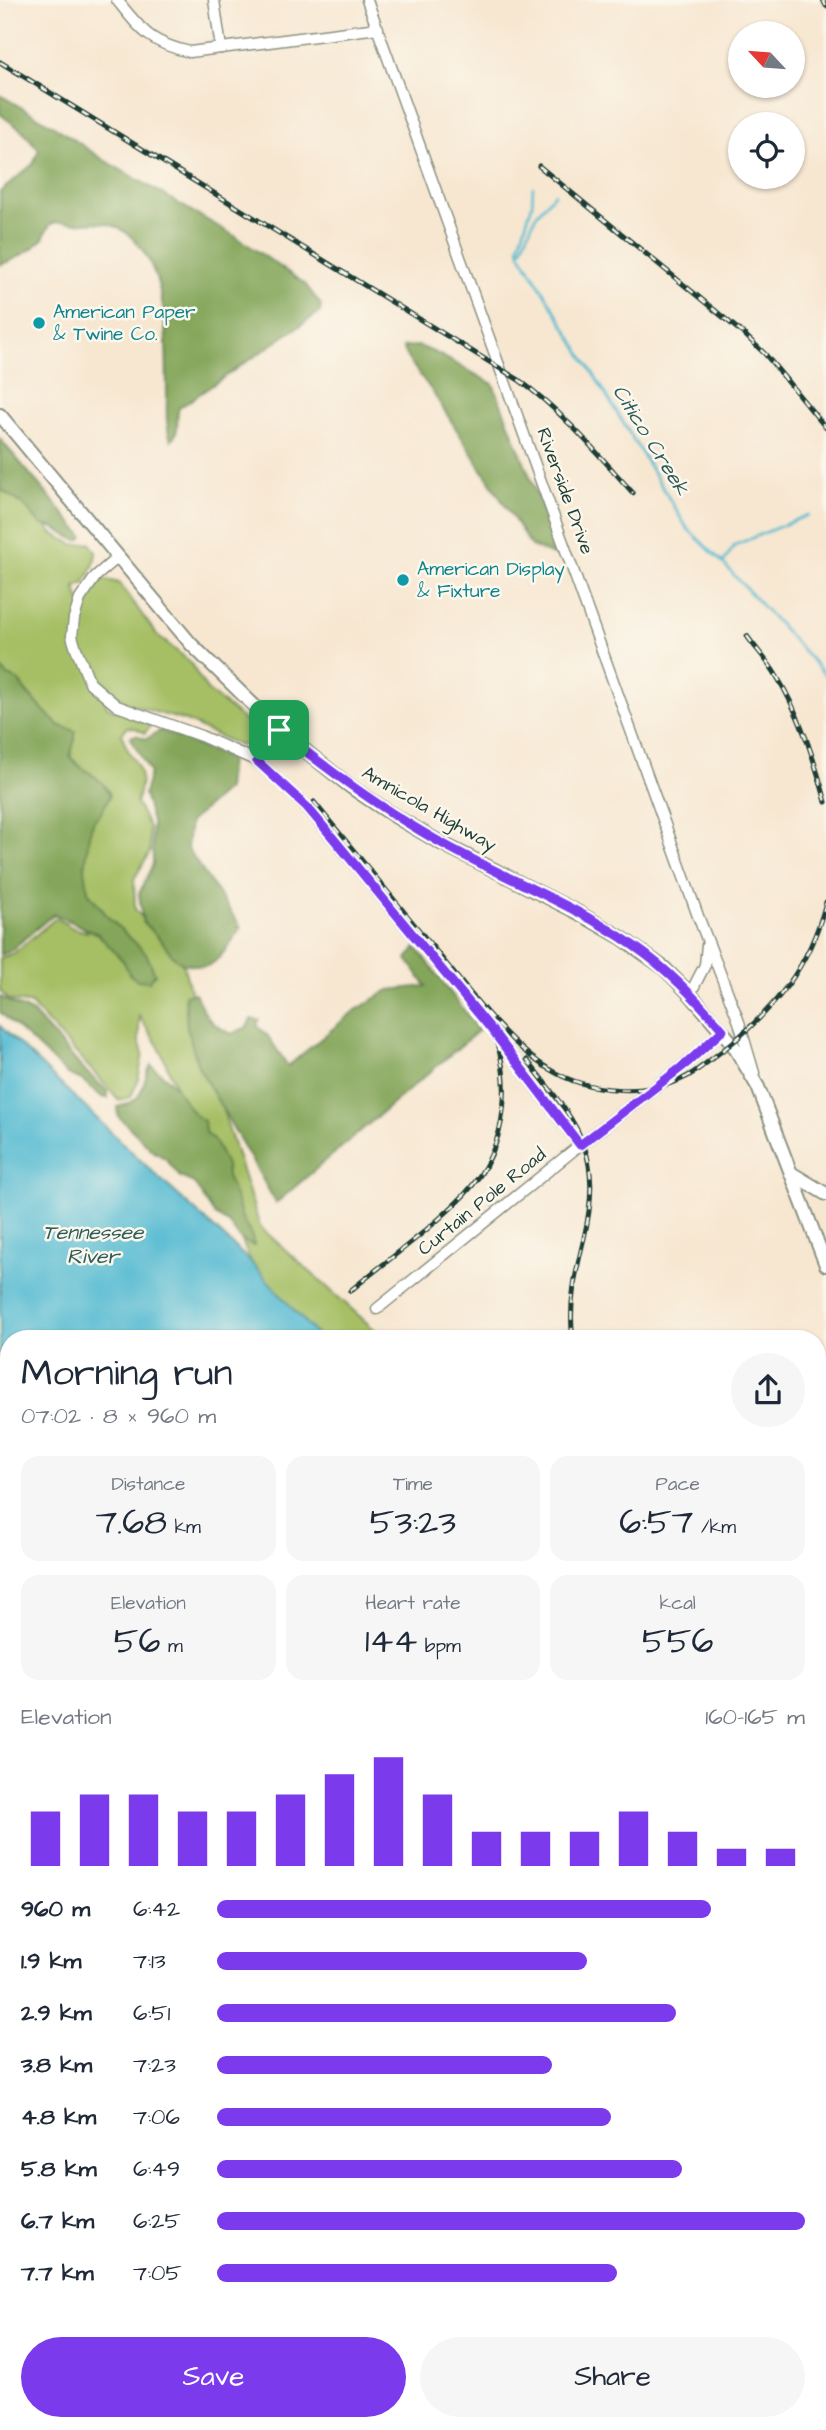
<!DOCTYPE html>
<html lang="en">
<head>
<meta charset="utf-8">
<style>
  :root { --surface:#fff; --page:#f6f6f7; --text:#1f2937; --muted:#747a83; --accent:#7c3aed }
  body { margin:0; font-family:"Architects Daughter",sans-serif; background:var(--page); color:var(--text); height:100vh; display:flex; flex-direction:column; font-size:26px; white-space:nowrap }
  * { box-sizing:border-box; margin:0 }
  p { font-size:23px; color:var(--muted) }
  .icon { flex:none; width:38px; height:38px; fill:none; stroke:currentColor; stroke-width:2; stroke-linecap:round; stroke-linejoin:round }
  .map { position:relative; flex:1; overflow:hidden }
  .panel { position:absolute; left:0px; top:1330px; width:826px; height:1101px; display:flex; flex-direction:column; background:var(--surface); border-radius:28px 28px 0 0; box-shadow:0 2px 5px #0004 }
  .panel>* { flex:none }
  .needle { width:46px; rotate:296deg }
  .buttons { position:absolute; left:728px; top:21px; display:grid; gap:14px }
  .buttons a { display:grid; place-items:center; width:77px; height:77px; border-radius:50%; background:var(--surface); box-shadow:0 2px 5px #0004; font-size:35px }
  .pin { position:absolute; display:grid; place-items:center; width:60px; height:60px; color:#fff; margin:-30px; border-radius:14px; box-shadow:0 4px 10px #0006 }
  .round { display:grid; place-items:center; flex:none; width:74px; height:74px; border-radius:37px; background:var(--page) }
  .summary { display:flex; align-items:center; justify-content:space-between; height:119px; padding:0 21px }
  h1 { font-size:38px; font-weight:600; line-height:52px }
  .stats { display:grid; grid-template-columns:repeat(3,1fr); gap:10px; height:119px; padding:7px 21px }
  .stats div { display:grid; align-content:center; border-radius:18px; background:var(--page); text-align:center }
  .stats b { font-size:35px; font-weight:600 }
  .stats small { font-size:19px; font-weight:400 }
  .stats p { font-size:19px }
  .chart { height:196px; padding:14px 21px }
  .chart p { display:flex; justify-content:space-between }
  .chart svg { width:100%; height:126px; margin-top:7px; stroke:var(--accent); stroke-width:6 }
  .action { display:flex; gap:14px; margin-top:auto; padding:14px 21px }
  .action a { flex:1; height:80px; border-radius:42px; background:var(--accent); color:#fff; font-size:28px; font-weight:600; line-height:80px; text-align:center }
  .action a+a { background:var(--page); color:var(--text) }
  ul { padding:0 21px; list-style:none; font-size:23px }
  li { display:grid; grid-template-columns:112px 84px 1fr; align-items:center; height:52px }
  li i { height:18px; border-radius:9px; background:var(--accent) }
  .map>svg:first-child { display:block }
  .green { fill:#a6bf65; stroke:#627e4c; stroke-width:2 }
  .forest { fill:#84a65a; stroke:#527247; stroke-width:2 }
  .water { fill:#53bad1; stroke:#397c82; stroke-width:2 }
  .lines { fill:none; stroke-linecap:round; stroke-linejoin:round }
  .stream { stroke:#53bad1; stroke-width:2.5 }
  .minor-casing { stroke:#8b9282; stroke-width:13 }
  .major-casing { stroke:#8b9282; stroke-width:16 }
  .minor { stroke:#fff; stroke-width:10 }
  .major { stroke:#fff; stroke-width:12 }
  .rail-casing { stroke:#1f3d34; stroke-width:5 }
  .rail { stroke:#fbf7ec; stroke-width:2.5; stroke-dasharray:8; stroke-linecap:butt }
  .route-casing { stroke:#fff; stroke-width:14 }
  .route { stroke:#7c3aed; stroke-width:9 }
  .culture-dot { fill:#0f9aa8; stroke:#fbf7ec; stroke-width:2.5 }
  .labels { text-anchor:middle; dominant-baseline:central; stroke-width:5; stroke-linejoin:round; paint-order:stroke }
  .culture-label { font-size:19px; fill:#0d838f; stroke:#fbf7ec; text-anchor:start }
  .street-label { font-size:19px; fill:#1f3d34; stroke:#fbf7ec }
  .water-label { font-size:21px; font-style:italic; fill:#2c5c5b; stroke:#fbf7ec }
</style>
</head>
<body>
<div class="map">
<svg width="826" height="2430" viewBox="0 0 826 2430">
  <rect width="100%" height="100%" fill="#fbf7ec"/>
  <filter id="ink" filterUnits="userSpaceOnUse"><feTurbulence type="fractalNoise" baseFrequency=".0143" numOctaves="2"/><feDisplacementMap in="SourceGraphic" scale="14" xChannelSelector="R" yChannelSelector="G"/><feConvolveMatrix kernelMatrix="1 2 1 2 8 2 1 2 1" color-interpolation-filters="sRGB"/></filter>
  <filter id="wash" filterUnits="userSpaceOnUse"><feTurbulence type="fractalNoise" baseFrequency=".00686" numOctaves="4" result="noise"/><feDisplacementMap in="SourceGraphic" scale="28" xChannelSelector="R" yChannelSelector="G"/><feGaussianBlur stdDeviation="1.57" result="paint"/><feColorMatrix in="noise" values="0 0 0 0 0 0 0 0 0 0 0 0 0 0 0 0 0 1.4 0 .05"/><feComposite in="paint" operator="in"/></filter>
  <g filter="url(#wash)">
    <rect width="100%" height="100%" fill="#f7e7d1"/>
    <g class="green">
      <path d="M0,440L17,459L50,532L74,545L90,543L96,552C95,565 91,572 84,584L75,587L83,609L93,591L103,579L119,583L157,635L189,661L207,690L243,719L254,733L249,743L240,746L186,721L131,705L102,687L107,707L151,725L145,733L135,728L127,727L122,734C129,766 150,760 136,803L149,827L150,852L134,879L135,909L183,964L223,1111L260,1227L385,1339H317L251,1262L159,1047L139,1016V1041L143,1053L138,1081L131,1097L119,1100L31,1004L9,1000L0,991V958L14,953L56,918L73,928L87,932L62,892L77,765L70,756L45,712L15,679L8,676L0,668Z"/>
      <polygon points="0,1803 9,1822 9,1917 0,1901"/>
      <polygon points="0,1982 9,1994 9,2079 0,2062"/>
    </g>
    <g class="forest">
      <path d="M0,95L54,126L104,160L238,238L305,284L321,305L320,312L179,408C175,419 181,432 171,440C165,425 167,409 167,393C166,345 170,281 137,243C124,227 105,221 85,223C75,224 62,220 53,223C46,226 46,236 41,241C31,251 13,260 0,265V192L33,164L39,150L24,132L0,114Z"/>
      <polygon points="419,346 438,354 493,384 555,539 556,556 531,546 432,391 408,359 403,347"/>
      <polygon points="0,439 83,536 81,539 76,540 54,528 40,524 24,505 0,489"/>
      <path d="M0,668L8,676L18,680L27,693L58,725L75,731V739L70,757C82,771 105,778 110,796L100,814L94,820L89,835L85,868L88,892L109,918L146,953L155,974L149,981L137,980L129,974L124,962L98,934L54,914L10,951L0,955Z"/>
      <path d="M161,730L230,759L227,789L190,822L187,848L241,927C234,938 219,964 206,966C198,968 191,963 183,964L172,955L161,940L143,922L139,894L153,864L152,822L144,794L150,772L130,737L136,735L146,739Z"/>
      <path d="M416,947L479,1030L276,1203L198,1066L187,1027L185,995L195,993C205,1016 209,1024 232,1034L247,1027L251,1019L259,1020L257,1026L267,1035L288,1066L353,1012L389,990L426,986L407,959Z"/>
      <polygon points="0,997 33,1013 82,1068 108,1092 108,1098 102,1097 82,1080 67,1074 0,1012"/>
      <path d="M151,1065C157,1071 166,1076 172,1083C184,1097 188,1112 204,1121L205,1132L214,1140L226,1165L227,1176L238,1204L241,1216L252,1237L254,1246L241,1240L229,1224L214,1214L194,1183L180,1177L166,1159L153,1151L118,1116L117,1107C147,1100 139,1088 151,1065Z"/>
      <polygon points="817,2007 826,2007 826,2098 817,2099"/>
    </g>
    <g class="water">
      <polygon points="0,1026 155,1174 251,1262 320,1339 9,1339 9,1624 0,1612"/>
      <polygon points="248,2422 802,2422 801,2430 249,2430"/>
    </g>
    <g class="lines">
      <g class="stream">
        <polyline points="533,187 532,205 519,246 520,253 687,528 723,563 826,676"/>
        <polyline points="521,250 536,215 555,193"/>
        <polyline points="723,563 735,545 808,515"/>
        <polyline points="0,2170 9,2172"/>
      </g>
    </g>
  </g>
  <g filter="url(#ink)">
    <g class="lines">
      <g class="minor-casing">
        <g id="minor">
          <path d="M117,0C142,31 150,43 190,52L378,28"/>
          <polyline points="214,0 221,48"/>
          <polyline points="367,0 698,916 739,1022 754,1073"/>
          <polyline points="118,557 96,576 80,599 74,618 72,636 75,646 90,683 117,706 201,736 257,761"/>
          <polyline points="279,730 257,761 307,807 333,838 491,1029 580,1145"/>
          <polyline points="690,994 705,965 707,945"/>
          <polyline points="377,1309 580,1145 687,1063 723,1030"/>
          <polyline points="0,2412 9,2412"/>
          <polyline points="43,2422 43,2430"/>
          <polyline points="159,2422 170,2430"/>
        </g>
      </g>
      <g class="major-casing">
        <g id="major">
          <polyline points="0,415 191,644 279,730 351,787 393,815 439,842 577,912 622,938 664,968 690,994 732,1043 758,1087 826,1265"/>
          <polyline points="791,1173 826,1194"/>
        </g>
      </g>
      <use href="#minor" class="minor"/>
      <use href="#major" class="major"/>
      <g class="rail-casing">
        <g id="rail">
          <polyline points="823,0 826,6"/>
          <path d="M0,62L519,380C563,412 597,453 633,493"/>
          <polyline points="539,166 745,335 765,354 826,428"/>
          <path d="M747,636C756,649 768,661 776,675C800,714 814,759 826,802"/>
          <path d="M314,802C353,850 393,898 432,946C463,984 508,1045 549,1069C587,1093 648,1097 688,1076C700,1069 711,1059 722,1051C775,1009 809,968 826,902"/>
          <path d="M527,1060C578,1125 604,1151 584,1238C576,1271 568,1305 573,1339"/>
          <path d="M350,1291C386,1261 433,1228 465,1194C509,1147 517,1071 484,1015"/>
        </g>
      </g>
      <use href="#rail" class="rail"/>
    </g>
  </g>
  <g class="lines" filter="url(#ink)">
    <g class="route-casing">
      <path id="route" d="M279,730C329,771 380,808 436,840C501,877 572,903 634,946C668,969 696,999 723,1030L687,1063L580,1145L491,1029L333,838L307,807L257,761Z"/>
    </g>
    <use href="#route" class="route"/>
  </g>
  <g class="culture-dot">
    <circle cx="39" cy="323" r="7"/>
    <circle cx="403" cy="580" r="7"/>
  </g>
  <g class="labels">
    <g class="culture-label">
      <text x="53" y="312">American Paper<tspan x="53" dy="22">&amp; Twine Co.</tspan></text>
      <text x="417" y="569">American Display<tspan x="417" dy="22">&amp; Fixture</tspan></text>
    </g>
    <g class="street-label">
      <text transform="translate(565 491) rotate(70)">Riverside Drive</text>
      <text transform="translate(429 809) rotate(30)">Amnicola Highway</text>
      <text transform="translate(482 1202) rotate(-39)">Curtain Pole Road</text>
    </g>
    <g class="water-label">
      <text transform="translate(651 440) rotate(58)">Citico Creek</text>
      <text x="93" y="1232">Tennessee<tspan x="93" dy="24">River</tspan></text>
    </g>
  </g>
</svg>
<div class="buttons">
<a><svg class="needle" viewBox="-14 -14 28 28"><path d="M0-13l5 13h-10z" fill="#e53935"/><path d="M0 13l5-13h-10z" fill="#747a83"/></svg></a>
<a><svg class="icon" aria-label="locate" viewBox="0 0 24 24"><circle cx="12" cy="12" r="6"/><path d="M12 2v4M12 18v4M2 12h4M18 12h4"/></svg></a>
</div>
<div class="pin" style="left:279px;top:730px;background:#1e9e55"><svg class="icon" aria-label="arrive" viewBox="0 0 24 24"><path d="M6 21V4h12l-3 4 3 4H6"/></svg></div>
<section class="panel">
<div class="summary"><div><h1>Morning run</h1><p>07:02 · 8 × 960 m</p></div><a class="round"><svg class="icon" aria-label="share" viewBox="0 0 24 24"><path d="M12 15V3M7 8l5-5 5 5M5 13v7h14v-7"/></svg></a></div>
<div class="stats">
<div><p>Distance</p><b>7.68<small> km</small></b></div>
<div><p>Time</p><b>53:23</b></div>
<div><p>Pace</p><b>6:57<small> /km</small></b></div>
</div>
<div class="stats">
<div><p>Elevation</p><b>56<small> m</small></b></div>
<div><p>Heart rate</p><b>144<small> bpm</small></b></div>
<div><p>kcal</p><b>556</b></div>
</div>
<div class="chart"><p><span>Elevation</span>160–165 m</p>
<svg viewBox="0 0 160 44" preserveAspectRatio="none"><path d="M5 44V25M15 44V19M25 44V19M35 44V25M45 44V25M55 44V19M65 44V12M75 44V6M85 44V19M95 44V32M105 44V32M115 44V32M125 44V25M135 44V32M145 44V38M155 44V38"/></svg>
</div>
<ul>
<li><b>960 m</b>6:42<i style="width:84%"></i></li>
<li><b>1.9 km</b>7:13<i style="width:63%"></i></li>
<li><b>2.9 km</b>6:51<i style="width:78%"></i></li>
<li><b>3.8 km</b>7:23<i style="width:57%"></i></li>
<li><b>4.8 km</b>7:06<i style="width:67%"></i></li>
<li><b>5.8 km</b>6:49<i style="width:79%"></i></li>
<li><b>6.7 km</b>6:25<i style="width:100%"></i></li>
<li><b>7.7 km</b>7:05<i style="width:68%"></i></li>
</ul>
<div class="action"><a>Save</a><a>Share</a></div>
</section>
</div>
</body>
</html>
